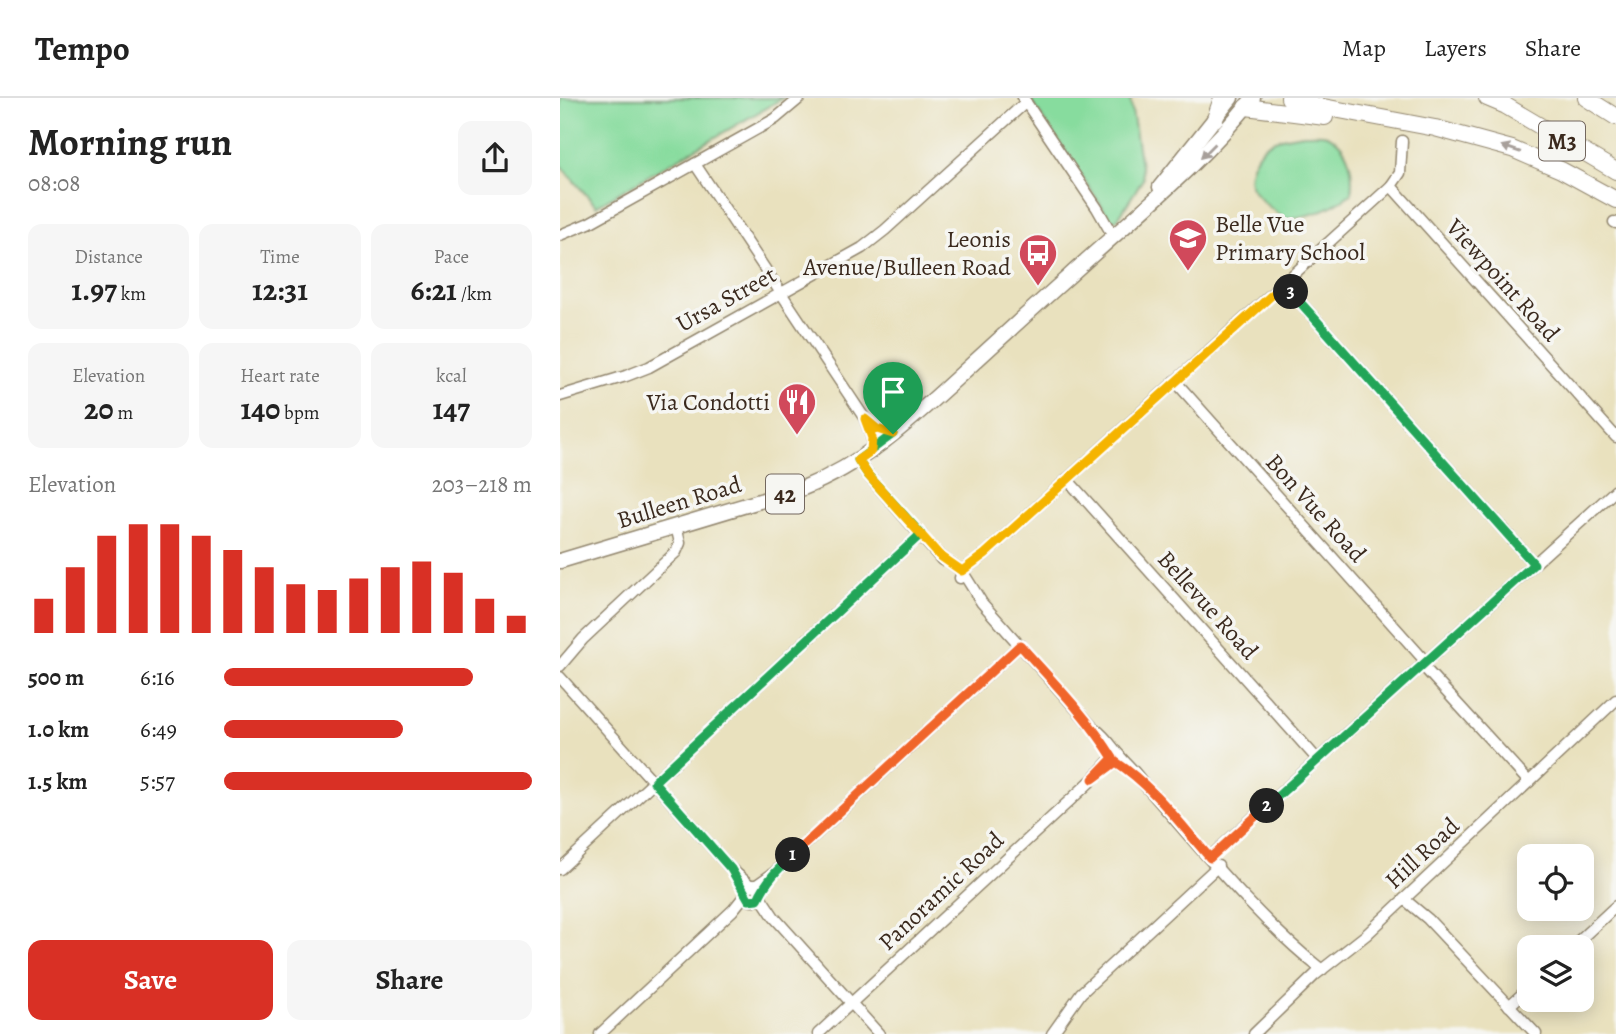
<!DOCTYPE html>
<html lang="en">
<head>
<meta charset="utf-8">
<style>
  :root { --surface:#fff; --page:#f6f6f6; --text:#222; --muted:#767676; --line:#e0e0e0; --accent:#d93025 }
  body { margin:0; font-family:Alegreya,serif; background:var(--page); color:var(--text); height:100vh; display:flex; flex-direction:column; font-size:26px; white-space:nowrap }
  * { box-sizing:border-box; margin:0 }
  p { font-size:23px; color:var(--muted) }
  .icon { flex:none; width:38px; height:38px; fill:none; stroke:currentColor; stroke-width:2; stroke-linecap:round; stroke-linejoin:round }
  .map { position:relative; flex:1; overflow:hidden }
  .side { display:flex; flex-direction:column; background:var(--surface); width:560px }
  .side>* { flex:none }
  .fabs { position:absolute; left:957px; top:746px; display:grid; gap:14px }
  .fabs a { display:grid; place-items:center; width:77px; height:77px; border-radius:14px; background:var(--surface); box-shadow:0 4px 18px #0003; font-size:35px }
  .pin { position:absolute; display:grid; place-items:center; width:60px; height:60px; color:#fff; margin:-72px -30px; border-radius:50% 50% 50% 0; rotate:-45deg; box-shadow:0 0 7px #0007 }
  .pin .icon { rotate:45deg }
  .km { position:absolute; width:35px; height:35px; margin:-18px; border-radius:50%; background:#222; color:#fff; font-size:19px; line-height:35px; text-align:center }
  .round { display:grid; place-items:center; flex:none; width:74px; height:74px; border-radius:14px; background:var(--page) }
  .summary { display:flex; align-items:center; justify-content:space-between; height:119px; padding:0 28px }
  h1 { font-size:38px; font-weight:600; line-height:52px }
  .metrics { display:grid; grid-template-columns:repeat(3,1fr); gap:10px; height:119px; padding:7px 28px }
  .metrics div { display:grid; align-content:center; border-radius:14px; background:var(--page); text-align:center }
  .metrics b { font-size:30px; font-weight:600 }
  .metrics small { font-size:19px; font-weight:400 }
  .metrics p { font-size:19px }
  .chart { height:196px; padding:14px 28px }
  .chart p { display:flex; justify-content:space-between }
  .chart svg { width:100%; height:126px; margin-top:7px; stroke:var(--accent); stroke-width:6 }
  .button { display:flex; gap:14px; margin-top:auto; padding:14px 28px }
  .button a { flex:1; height:80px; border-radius:14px; background:var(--accent); color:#fff; font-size:28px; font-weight:600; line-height:80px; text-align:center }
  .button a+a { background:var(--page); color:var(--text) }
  ul { padding:0 28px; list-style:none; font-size:23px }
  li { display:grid; grid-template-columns:112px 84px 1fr; align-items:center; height:52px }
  li i { height:18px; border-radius:9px; background:var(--accent) }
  header { display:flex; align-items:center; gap:42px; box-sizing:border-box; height:98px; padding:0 35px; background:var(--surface); border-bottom:2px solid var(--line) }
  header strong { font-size:33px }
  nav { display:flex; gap:38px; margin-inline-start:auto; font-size:24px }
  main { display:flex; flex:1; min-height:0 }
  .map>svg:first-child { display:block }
  .green { fill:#87dc9e; stroke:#61835e; stroke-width:2 }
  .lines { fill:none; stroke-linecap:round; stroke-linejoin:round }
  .minor-casing { stroke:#92866e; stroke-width:13 }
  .major-casing { stroke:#92866e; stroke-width:17 }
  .highway-casing { stroke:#92866e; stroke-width:18 }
  .minor { stroke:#fff; stroke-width:10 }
  .major { stroke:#fff; stroke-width:14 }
  .highway { stroke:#fff; stroke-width:16 }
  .oneway { fill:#a79f9a }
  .split-1-casing { stroke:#fff; stroke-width:14 }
  .split-2-casing { stroke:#fff; stroke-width:14 }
  .split-3-casing { stroke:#fff; stroke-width:14 }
  .split-4-casing { stroke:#fff; stroke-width:14 }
  .split-1 { stroke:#22a559; stroke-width:9 }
  .split-2 { stroke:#f0652b; stroke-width:9 }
  .split-3 { stroke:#22a559; stroke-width:9 }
  .split-4 { stroke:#f5b400; stroke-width:9 }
  .labels { text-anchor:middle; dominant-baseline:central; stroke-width:7; stroke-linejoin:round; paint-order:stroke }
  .shield { fill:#f6f6f2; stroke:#73675e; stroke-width:2 }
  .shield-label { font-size:23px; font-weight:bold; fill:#3b2a1e }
  .poi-label { font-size:24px; fill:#3b2a1e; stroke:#f6f6f2; text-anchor:end }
  .street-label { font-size:24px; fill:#3b2a1e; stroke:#f6f6f2 }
</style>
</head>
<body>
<header>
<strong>Tempo</strong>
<nav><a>Map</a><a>Layers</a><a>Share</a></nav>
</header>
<main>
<section class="side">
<div class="summary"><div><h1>Morning run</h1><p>08:08</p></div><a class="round"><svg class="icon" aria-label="share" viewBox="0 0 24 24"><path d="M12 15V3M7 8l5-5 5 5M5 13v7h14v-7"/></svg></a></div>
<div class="metrics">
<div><p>Distance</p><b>1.97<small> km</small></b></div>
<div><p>Time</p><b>12:31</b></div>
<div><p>Pace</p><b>6:21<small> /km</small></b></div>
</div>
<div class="metrics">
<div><p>Elevation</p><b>20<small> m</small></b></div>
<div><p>Heart rate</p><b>140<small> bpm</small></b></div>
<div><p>kcal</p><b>147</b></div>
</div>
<div class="chart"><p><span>Elevation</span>203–218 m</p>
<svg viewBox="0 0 160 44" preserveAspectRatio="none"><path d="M5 44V32M15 44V21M25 44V10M35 44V6M45 44V6M55 44V10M65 44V15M75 44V21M85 44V27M95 44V29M105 44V25M115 44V21M125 44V19M135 44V23M145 44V32M155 44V38"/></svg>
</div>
<ul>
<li><b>500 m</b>6:16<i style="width:81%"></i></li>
<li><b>1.0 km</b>6:49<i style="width:58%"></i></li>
<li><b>1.5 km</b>5:57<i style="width:100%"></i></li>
</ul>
<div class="button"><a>Save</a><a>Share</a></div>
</section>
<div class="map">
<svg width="1056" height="936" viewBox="0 0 1056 936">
  <rect width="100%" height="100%" fill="#f6f6f2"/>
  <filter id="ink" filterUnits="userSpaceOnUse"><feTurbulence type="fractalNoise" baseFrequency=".0143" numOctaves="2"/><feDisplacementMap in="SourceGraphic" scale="14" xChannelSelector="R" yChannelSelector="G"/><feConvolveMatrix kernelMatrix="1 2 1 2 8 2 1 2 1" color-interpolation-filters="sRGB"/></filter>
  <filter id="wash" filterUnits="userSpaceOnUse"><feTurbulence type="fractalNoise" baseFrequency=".00686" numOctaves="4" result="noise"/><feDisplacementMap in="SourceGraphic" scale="28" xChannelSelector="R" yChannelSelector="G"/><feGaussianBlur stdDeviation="1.57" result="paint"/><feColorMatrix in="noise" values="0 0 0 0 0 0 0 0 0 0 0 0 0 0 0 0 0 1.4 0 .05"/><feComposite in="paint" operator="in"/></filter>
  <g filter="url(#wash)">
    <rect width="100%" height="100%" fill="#e9e1be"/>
    <g class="green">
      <polygon points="0,0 223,0 36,108 0,67"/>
      <polygon points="469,0 570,0 583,81 557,122 551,122"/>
      <path d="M744,36C750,36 761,35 767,37C790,47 794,74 791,96C768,112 753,118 725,121C713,112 695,100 690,85C688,79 691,69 694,63C705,40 720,40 744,36Z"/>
    </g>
  </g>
  <g filter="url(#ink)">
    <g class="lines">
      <g class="minor-casing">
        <g id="minor">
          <polyline points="463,0 537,110 553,138"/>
          <polyline points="135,66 305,321 312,340 311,353"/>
          <polyline points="831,88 1056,339"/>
          <polyline points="1054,124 1056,125"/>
          <polyline points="0,137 29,125 215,21 240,0"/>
          <polyline points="724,186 974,466"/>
          <polyline points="615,283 866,564"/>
          <polyline points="0,298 66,278 89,269 302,150 325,132 466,4"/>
          <polyline points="298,362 308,377 382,462"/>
          <polyline points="507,381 758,662"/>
          <polyline points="379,457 402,473 422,505 536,633"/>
          <polyline points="400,480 402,473 425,456 831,88 840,75 842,43"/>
          <polyline points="862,567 969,684"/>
          <polyline points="0,568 23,541 116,454 120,445 116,428"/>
          <polyline points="0,579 171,771 191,788"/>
          <path d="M534,630C545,638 550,646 558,656C566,666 575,673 582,684C639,748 694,818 762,872"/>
          <polyline points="650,759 1056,392"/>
          <polyline points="0,771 361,436"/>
          <circle cx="193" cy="795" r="8"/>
          <polyline points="195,788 215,774 460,547"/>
          <polyline points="200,798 214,819 319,936"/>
          <polyline points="844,801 868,821 976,936"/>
          <polyline points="1012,849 1056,808"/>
          <polyline points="949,908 970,889"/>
          <polyline points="40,936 173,812 185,797"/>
          <polyline points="258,936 533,681 548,664 559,657"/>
          <polyline points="492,936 521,895 658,768"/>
          <polyline points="694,936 755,877 806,837 1056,602"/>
        </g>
      </g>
      <g class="major-casing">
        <g id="major">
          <polyline points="600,89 671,0"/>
          <path d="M0,463L243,390C304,366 350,323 397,280C434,246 470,213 507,180C571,121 639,68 693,0"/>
        </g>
      </g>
      <g class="highway-casing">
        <g id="highway">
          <polyline points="729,0 758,8 875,30 952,51 1001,72 1056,102"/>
          <polyline points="927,0 946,8 1056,73"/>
          <polyline points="1026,0 1056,19"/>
          <polyline points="686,9 765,19"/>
          <polyline points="655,21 662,0"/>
        </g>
      </g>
      <use href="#minor" class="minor"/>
      <use href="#major" class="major"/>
      <use href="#highway" class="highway"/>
    </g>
    <defs><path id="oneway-solid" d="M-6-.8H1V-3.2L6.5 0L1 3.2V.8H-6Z" transform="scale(1.75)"/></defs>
    <g class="oneway">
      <use href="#oneway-solid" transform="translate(951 51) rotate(-161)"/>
      <use href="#oneway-solid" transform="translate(648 53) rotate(135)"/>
    </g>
  </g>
  <g class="lines" filter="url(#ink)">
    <g class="split-1-casing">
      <path id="split-1" d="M233,757C218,771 206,783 198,801L189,802L171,771L94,684L361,436L308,377L298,362L333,336"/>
    </g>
    <g class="split-2-casing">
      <path id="split-2" d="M233,757L460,547C492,583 527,618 553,660L533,681L556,664C593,688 621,727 650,760L707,708"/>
    </g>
    <g class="split-3-casing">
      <polyline id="split-3" points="707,708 974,466 731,194"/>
    </g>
    <g class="split-4-casing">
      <polyline id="split-4" points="333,336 317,331 305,321 312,340 311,353 298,362 308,377 379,457 402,473 425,456 724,186 731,194"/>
    </g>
    <use href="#split-1" class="split-1"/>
    <use href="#split-2" class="split-2"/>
    <use href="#split-3" class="split-3"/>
    <use href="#split-4" class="split-4"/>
  </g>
  <defs>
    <g id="school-pin" transform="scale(2.0125)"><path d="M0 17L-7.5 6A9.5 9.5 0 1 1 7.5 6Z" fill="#d1495b" stroke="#f6f6f2"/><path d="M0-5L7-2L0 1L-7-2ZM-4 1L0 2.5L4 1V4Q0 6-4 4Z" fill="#fff"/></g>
    <g id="bus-pin" transform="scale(2.0125)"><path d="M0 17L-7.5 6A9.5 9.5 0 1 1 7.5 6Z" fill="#d1495b" stroke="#f6f6f2"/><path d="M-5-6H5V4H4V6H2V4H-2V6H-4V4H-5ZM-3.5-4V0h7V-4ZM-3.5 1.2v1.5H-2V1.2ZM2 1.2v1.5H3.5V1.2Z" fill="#fff"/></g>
    <g id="restaurant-pin" transform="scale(2.0125)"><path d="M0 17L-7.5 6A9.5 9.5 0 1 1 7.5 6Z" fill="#d1495b" stroke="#f6f6f2"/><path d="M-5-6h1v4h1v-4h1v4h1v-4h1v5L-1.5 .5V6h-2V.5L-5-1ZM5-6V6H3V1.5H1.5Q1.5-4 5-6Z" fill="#fff"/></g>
  </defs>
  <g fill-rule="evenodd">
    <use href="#school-pin" x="628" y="140"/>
    <use href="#bus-pin" x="478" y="155"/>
    <use href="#restaurant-pin" x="237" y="304"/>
  </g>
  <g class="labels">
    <g class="shield">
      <rect x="979" y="23.5" width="46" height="39" rx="5"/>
      <rect x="206" y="376.5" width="38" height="39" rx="5"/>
    </g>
    <g class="shield-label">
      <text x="1002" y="43">M3</text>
      <text x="225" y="396">42</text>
    </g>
    <g class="poi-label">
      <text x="655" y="126" text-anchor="start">Belle Vue<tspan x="655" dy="28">Primary School</tspan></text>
      <text x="451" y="141">Leonis<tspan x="451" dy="28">Avenue/Bulleen Road</tspan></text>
      <text x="210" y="304">Via Condotti</text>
    </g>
    <g class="street-label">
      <text transform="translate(943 182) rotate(48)">Viewpoint Road</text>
      <text transform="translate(166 201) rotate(-29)">Ursa Street</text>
      <text transform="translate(119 404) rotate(-17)">Bulleen Road</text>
      <text transform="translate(756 410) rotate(48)">Bon Vue Road</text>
      <text transform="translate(648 507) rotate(48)">Bellevue Road</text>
      <text transform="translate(862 755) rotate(-43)">Hill Road</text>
      <text transform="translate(381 793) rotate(-43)">Panoramic Road</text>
    </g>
  </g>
</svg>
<div class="fabs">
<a><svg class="icon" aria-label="locate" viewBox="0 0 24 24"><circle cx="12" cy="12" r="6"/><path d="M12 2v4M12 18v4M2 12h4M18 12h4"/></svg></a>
<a><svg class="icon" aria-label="layers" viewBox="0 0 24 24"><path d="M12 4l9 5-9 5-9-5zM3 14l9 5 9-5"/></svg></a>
</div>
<div class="pin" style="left:333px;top:336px;background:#1e9e55"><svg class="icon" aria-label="arrive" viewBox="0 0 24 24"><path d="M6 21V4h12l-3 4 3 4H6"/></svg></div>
<b class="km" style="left:233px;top:757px">1</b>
<b class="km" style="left:707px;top:708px">2</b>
<b class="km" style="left:731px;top:194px">3</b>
</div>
</main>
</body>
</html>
